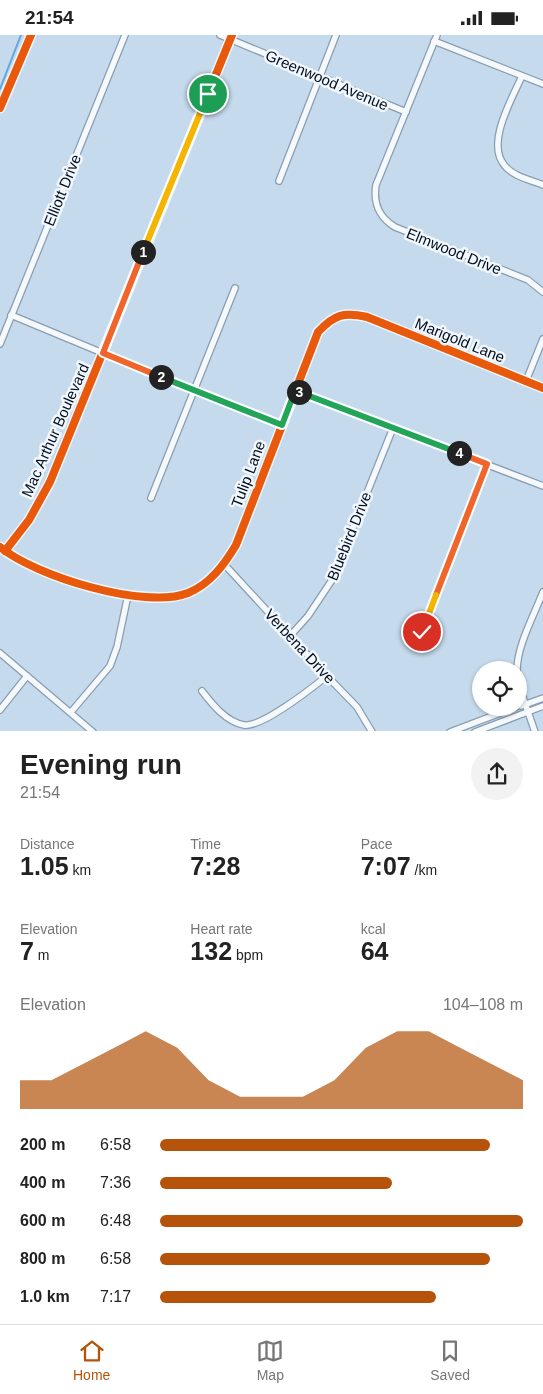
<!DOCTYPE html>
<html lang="en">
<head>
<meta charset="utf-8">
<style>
  :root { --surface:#fff; --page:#f2f2f2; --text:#222; --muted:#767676; --line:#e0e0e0; --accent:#b45309 }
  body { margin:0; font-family:Helvetica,sans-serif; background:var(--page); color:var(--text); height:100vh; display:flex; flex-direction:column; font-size:19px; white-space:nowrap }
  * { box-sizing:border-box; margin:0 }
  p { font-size:16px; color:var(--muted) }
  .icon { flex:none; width:28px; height:28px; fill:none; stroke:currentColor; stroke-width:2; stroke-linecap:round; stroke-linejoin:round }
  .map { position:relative; height:696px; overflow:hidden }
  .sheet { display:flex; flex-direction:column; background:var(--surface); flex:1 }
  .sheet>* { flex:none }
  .tools { position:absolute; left:472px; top:626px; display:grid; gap:10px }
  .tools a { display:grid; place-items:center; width:55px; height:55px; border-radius:50%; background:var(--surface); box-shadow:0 1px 4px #0004; font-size:25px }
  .pin { position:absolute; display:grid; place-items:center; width:42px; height:42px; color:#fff; margin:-21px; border:2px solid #fff; border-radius:50%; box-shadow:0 1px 5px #0007 }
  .km { position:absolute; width:25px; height:25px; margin:-12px; border-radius:50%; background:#222; color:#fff; font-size:14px; line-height:25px; text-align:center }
  .round { display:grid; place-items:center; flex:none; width:52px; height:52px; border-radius:26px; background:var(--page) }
  .headline { display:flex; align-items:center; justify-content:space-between; height:85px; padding:0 20px }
  h1 { font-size:28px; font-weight:700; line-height:38px }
  .figures { display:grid; grid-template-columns:repeat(3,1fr); gap:8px; height:85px; padding:5px 20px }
  .figures div { display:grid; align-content:center }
  .figures b { font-size:25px; font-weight:700 }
  .figures small { font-size:14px; font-weight:400 }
  .figures p { font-size:14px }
  .chart { height:140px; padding:10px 20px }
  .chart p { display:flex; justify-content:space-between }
  .chart svg { width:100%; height:90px; margin-top:5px; fill:var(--accent); opacity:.7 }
  ul { padding:0 20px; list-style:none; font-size:16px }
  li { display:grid; grid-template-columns:80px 60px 1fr; align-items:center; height:38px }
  li i { height:12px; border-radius:6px; background:var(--accent) }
  .status { display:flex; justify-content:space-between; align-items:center; height:35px; padding:0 25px; background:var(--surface); direction:ltr }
  .status svg { height:14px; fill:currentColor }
  .dock { display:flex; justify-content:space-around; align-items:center; height:70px; border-top:1px solid var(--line); background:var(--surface); font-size:14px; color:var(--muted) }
  .dock a { display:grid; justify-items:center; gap:2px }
  .dock .current { color:var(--accent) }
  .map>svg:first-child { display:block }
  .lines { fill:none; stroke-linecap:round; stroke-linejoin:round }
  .stream { stroke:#63a8dd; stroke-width:2 }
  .minor-casing { stroke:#889eb0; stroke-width:8 }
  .minor { stroke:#f6f9fc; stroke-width:5.5 }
  .cycleway-casing { stroke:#f1f7fd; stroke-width:11 }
  .cycleway { stroke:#e8590c; stroke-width:8 }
  .split-1-casing { stroke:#fff; stroke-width:10 }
  .split-2-casing { stroke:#fff; stroke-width:10 }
  .split-3-casing { stroke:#fff; stroke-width:10 }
  .split-4-casing { stroke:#fff; stroke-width:10 }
  .split-5-casing { stroke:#fff; stroke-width:10 }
  .split-6-casing { stroke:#fff; stroke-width:10 }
  .split-1 { stroke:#f5b400; stroke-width:6 }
  .split-2 { stroke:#f0652b; stroke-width:6 }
  .split-3 { stroke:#22a559; stroke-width:6 }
  .split-4 { stroke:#22a559; stroke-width:6 }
  .split-5 { stroke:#f0652b; stroke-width:6 }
  .split-6 { stroke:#f5b400; stroke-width:6 }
  .labels { text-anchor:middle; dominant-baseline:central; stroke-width:5; stroke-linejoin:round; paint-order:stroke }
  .street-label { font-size:15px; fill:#000d1c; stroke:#f1f7fd }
</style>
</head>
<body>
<div class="status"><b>21:54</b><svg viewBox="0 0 49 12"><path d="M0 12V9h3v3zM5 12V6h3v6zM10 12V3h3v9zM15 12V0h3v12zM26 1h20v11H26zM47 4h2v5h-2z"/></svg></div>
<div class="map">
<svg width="543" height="697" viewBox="0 0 543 697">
  <rect width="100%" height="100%" fill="#c5daec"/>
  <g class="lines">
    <polyline class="stream" points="0,54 21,0"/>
    <g class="minor-casing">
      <g id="minor">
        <polyline points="220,0 406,77"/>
        <path d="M437,0L376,150C373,169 379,182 395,192L528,245L543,257"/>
        <polyline points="434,6 543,49"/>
        <path d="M522,41C512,64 485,109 505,131C514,142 531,145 543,150"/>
        <polyline points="279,146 336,0"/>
        <polyline points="11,280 194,356 282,390"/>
        <polyline points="0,309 125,0"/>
        <polyline points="526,346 543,304"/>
        <polyline points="295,356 543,451"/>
        <polyline points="151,463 235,253"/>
        <path d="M0,512C35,541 145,575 188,558C210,549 224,530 236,510L318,297C335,279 344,277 367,282L543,353"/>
        <polyline points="5,516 29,485 50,447 232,0"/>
        <polyline points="224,529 327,641 357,672 372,697"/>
        <polyline points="422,597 487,429"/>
        <polyline points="290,601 308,581 332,545 393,393"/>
        <polyline points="0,618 93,697"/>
        <path d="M517,635C517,611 534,580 543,557"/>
        <polyline points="519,651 535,697"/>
        <path d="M202,656C212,669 226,687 244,690C261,693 312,653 327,641"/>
        <polyline points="521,671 543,663"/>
        <polyline points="0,675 27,641"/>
        <polyline points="71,677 110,631 117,612 128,560"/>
        <polyline points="450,697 516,672"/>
        <polyline points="475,697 543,671"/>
      </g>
    </g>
    <use href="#minor" class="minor"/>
    <g class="cycleway-casing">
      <g id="cycleway">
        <polyline points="0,73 31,0"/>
        <path d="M0,512C35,541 145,575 188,558C210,549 224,530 236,510L318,297C335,279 344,277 367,282L543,353"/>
        <polyline points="5,516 29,485 50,447 232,0"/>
      </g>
    </g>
    <use href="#cycleway" class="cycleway"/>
  </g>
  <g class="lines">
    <g class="split-1-casing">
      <polyline id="split-1" points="143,217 208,59"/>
    </g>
    <g class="split-2-casing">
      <polyline id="split-2" points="143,217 103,318 161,342"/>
    </g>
    <g class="split-3-casing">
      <polyline id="split-3" points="161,342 282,390 295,356 299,357"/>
    </g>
    <g class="split-4-casing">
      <polyline id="split-4" points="299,357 459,418"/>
    </g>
    <g class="split-5-casing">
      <polyline id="split-5" points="436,560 487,429 459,418"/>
    </g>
    <g class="split-6-casing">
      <polyline id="split-6" points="422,597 436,560"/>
    </g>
    <use href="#split-1" class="split-1"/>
    <use href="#split-2" class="split-2"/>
    <use href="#split-3" class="split-3"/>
    <use href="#split-4" class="split-4"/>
    <use href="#split-5" class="split-5"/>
    <use href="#split-6" class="split-6"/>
  </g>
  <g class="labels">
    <g class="street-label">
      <text transform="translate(327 45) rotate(23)">Greenwood Avenue</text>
      <text transform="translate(62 155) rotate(-68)">Elliott Drive</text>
      <text transform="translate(454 216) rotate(22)">Elmwood Drive</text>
      <text transform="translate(460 305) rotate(22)">Marigold Lane</text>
      <text transform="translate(55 395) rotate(-66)">Mac Arthur Boulevard</text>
      <text transform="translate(248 439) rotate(-69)">Tulip Lane</text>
      <text transform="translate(349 501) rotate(-68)">Bluebird Drive</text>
      <text transform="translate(300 611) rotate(47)">Verbena Drive</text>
    </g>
  </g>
</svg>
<div class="tools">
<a><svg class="icon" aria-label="locate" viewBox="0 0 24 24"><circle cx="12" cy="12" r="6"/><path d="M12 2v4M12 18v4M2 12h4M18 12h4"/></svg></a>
</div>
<div class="pin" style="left:208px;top:59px;background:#1e9e55"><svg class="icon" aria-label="arrive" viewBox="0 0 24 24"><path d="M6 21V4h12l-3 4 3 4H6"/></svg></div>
<div class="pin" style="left:422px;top:597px;background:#d93025"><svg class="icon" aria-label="check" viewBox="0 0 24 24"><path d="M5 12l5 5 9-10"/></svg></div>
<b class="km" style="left:143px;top:217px">1</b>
<b class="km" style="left:161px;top:342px">2</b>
<b class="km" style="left:299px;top:357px">3</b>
<b class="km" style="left:459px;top:418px">4</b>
</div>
<section class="sheet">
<div class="headline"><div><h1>Evening run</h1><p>21:54</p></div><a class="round"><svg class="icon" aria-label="share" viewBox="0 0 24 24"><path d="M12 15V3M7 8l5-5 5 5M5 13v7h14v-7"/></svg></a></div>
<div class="figures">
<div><p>Distance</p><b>1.05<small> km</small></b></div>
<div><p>Time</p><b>7:28</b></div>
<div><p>Pace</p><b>7:07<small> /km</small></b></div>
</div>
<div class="figures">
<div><p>Elevation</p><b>7<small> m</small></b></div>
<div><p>Heart rate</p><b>132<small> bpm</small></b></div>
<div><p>kcal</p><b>64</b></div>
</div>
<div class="chart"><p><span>Elevation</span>104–108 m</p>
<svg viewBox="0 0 160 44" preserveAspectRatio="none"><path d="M0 44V30L10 30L20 22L30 14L40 6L50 14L60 30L70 38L80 38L90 38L100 30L110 14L120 6L130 6L140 14L150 22L160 30V44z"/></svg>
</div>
<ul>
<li><b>200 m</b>6:58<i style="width:91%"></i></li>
<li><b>400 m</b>7:36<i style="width:64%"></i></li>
<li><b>600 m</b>6:48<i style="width:100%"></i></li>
<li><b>800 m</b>6:58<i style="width:91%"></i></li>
<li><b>1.0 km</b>7:17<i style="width:76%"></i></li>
</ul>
</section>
<nav class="dock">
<a class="current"><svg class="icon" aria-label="home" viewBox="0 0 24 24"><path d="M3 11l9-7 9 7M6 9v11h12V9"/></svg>Home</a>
<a><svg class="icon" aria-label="map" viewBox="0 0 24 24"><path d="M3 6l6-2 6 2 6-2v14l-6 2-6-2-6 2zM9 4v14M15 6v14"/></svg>Map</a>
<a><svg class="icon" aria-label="saved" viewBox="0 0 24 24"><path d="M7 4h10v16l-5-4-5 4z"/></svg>Saved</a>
</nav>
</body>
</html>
